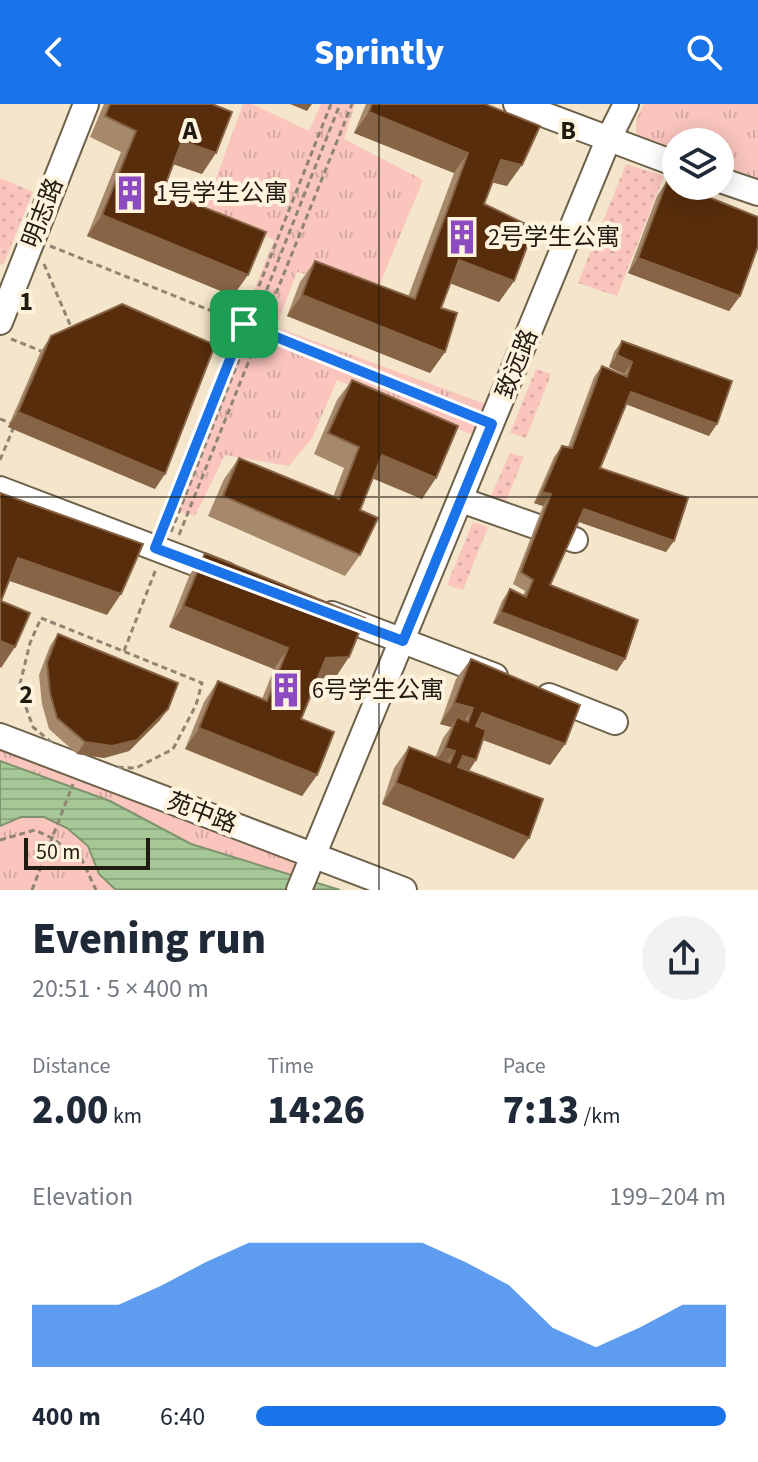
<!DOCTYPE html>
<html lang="en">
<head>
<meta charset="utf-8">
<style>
  :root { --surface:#fff; --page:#f2f2f3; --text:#1f2937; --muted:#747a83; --accent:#1a73e8 }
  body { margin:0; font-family:"Source Sans 3","Noto Sans SC",sans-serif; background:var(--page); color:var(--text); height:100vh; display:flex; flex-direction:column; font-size:30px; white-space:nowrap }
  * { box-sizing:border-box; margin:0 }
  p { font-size:26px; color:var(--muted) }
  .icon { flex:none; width:44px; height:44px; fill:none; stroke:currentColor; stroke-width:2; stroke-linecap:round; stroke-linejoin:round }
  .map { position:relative; height:786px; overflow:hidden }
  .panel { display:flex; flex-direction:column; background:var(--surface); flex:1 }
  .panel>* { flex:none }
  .controls { position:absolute; left:662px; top:24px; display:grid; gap:16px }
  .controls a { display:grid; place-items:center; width:72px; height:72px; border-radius:50%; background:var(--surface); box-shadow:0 4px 20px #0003; font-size:40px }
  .scale { position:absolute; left:24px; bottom:20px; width:126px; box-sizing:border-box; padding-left:8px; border:4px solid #201b11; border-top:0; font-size:22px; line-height:28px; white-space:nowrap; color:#201b11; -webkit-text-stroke:6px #fff3de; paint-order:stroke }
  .pin { position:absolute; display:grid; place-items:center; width:68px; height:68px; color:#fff; margin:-34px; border-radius:16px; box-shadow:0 4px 12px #0006 }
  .round { display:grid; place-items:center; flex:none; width:84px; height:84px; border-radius:42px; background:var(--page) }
  .summary { display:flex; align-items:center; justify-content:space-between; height:136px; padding:0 32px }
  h1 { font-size:44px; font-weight:800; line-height:60px }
  .figures { display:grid; grid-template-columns:repeat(3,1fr); gap:12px; height:136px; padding:8px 32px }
  .figures div { display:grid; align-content:center }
  .figures b { font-size:40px; font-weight:800 }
  .figures small { font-size:22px; font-weight:400 }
  .figures p { font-size:22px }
  .chart { height:224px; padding:16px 32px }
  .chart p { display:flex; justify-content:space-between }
  .chart svg { width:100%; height:144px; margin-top:8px; fill:var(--accent); opacity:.7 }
  ul { padding:0 32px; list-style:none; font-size:26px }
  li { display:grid; grid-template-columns:128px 96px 1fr; align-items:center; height:60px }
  li i { height:20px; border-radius:10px; background:var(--accent) }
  header { display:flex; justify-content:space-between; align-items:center; height:104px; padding:0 32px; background:var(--accent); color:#fff; font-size:36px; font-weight:800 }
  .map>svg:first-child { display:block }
  .grass { fill:url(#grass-dots) }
  .park { fill:url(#park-tufts) }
  .water { fill:url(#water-rules); stroke:#7e936e; stroke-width:2 }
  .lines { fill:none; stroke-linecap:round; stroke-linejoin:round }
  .minor-casing { stroke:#6e614a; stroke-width:28 }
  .path { stroke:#8f8572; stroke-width:3; stroke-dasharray:6 4; stroke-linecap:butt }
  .minor { stroke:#fff; stroke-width:24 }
  .wall { fill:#a6896b }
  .shaded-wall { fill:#866445 }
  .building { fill:#572d0b; stroke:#866445; stroke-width:2 }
  .route-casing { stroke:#fff; stroke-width:16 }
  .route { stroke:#1a73e8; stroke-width:10 }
  .grid { fill:none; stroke:#201b11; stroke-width:2; stroke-opacity:0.55 }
  .labels { text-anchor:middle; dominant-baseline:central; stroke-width:8; stroke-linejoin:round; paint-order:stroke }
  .poi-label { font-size:24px; fill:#201b11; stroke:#fff3de; text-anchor:start }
  .street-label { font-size:24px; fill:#201b11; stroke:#fff3de }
  .grid-label { font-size:26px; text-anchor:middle; font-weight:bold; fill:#201b11; stroke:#fff3de; stroke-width:8; stroke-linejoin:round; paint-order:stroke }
</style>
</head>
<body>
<header><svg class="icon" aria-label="back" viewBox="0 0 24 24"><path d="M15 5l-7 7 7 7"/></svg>Sprintly<svg class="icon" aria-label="search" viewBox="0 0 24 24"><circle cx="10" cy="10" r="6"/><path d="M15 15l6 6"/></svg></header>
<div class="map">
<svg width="758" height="786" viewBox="0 0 758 786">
  <defs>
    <pattern id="grass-dots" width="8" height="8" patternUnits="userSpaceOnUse" patternTransform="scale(2)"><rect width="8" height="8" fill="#f9c5bd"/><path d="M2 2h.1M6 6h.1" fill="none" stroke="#d5a9a1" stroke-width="1.8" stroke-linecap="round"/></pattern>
    <pattern id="park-tufts" width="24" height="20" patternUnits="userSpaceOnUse" patternTransform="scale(2)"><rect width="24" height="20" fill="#f9c5bd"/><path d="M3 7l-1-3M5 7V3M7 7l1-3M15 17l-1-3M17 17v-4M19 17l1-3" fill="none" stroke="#d5a9a1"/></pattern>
    <pattern id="water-rules" width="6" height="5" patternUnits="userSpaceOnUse" patternTransform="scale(2)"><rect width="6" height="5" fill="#a6c796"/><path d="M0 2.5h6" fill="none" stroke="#8faa80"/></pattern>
  </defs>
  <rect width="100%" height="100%" fill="#f4e5cb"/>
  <g class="grass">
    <polygon points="626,60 664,72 617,192 578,179"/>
    <polygon points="0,74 33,88 3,161 0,160"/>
    <polygon points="536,265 551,270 526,334 510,329"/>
    <polygon points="510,349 524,353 502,406 486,403"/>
    <polygon points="473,418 488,423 463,486 447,481"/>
  </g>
  <g class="park">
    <polygon points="243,0 252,0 309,27 321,0 355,0 344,35 423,76 377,187 297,168 276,223 485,300 473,331 337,276 312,334 289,362 225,351 195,412 167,404 274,136 206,102"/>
    <polygon points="644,0 758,0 758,75 720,62 720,38 676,38 676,47 644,35 636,29 636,16"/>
    <polygon points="0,642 296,756 285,786 0,786"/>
  </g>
  <polygon class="water" points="0,657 110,697 191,740 340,786 116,786 99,770 88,742 67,724 44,713 21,713 0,722"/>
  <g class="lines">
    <g class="minor-casing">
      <g id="minor">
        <polyline points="516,0 676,60"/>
        <polyline points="720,76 758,89"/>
        <polyline points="0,218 86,0"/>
        <polyline points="0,385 226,471"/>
        <polyline points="461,396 575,436"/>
        <polyline points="332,510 495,572"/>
        <polyline points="549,592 615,618"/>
        <polyline points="0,632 404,786"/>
        <polyline points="299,786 608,36 626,0"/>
      </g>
    </g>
    <g class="path">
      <polyline points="50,142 474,312"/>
      <polyline points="44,160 71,223"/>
      <polyline points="11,235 41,247"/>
      <polyline points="0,315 10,319"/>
      <polyline points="0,356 13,325"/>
      <polyline points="163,424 331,0"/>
      <polyline points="171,428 340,0"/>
      <polyline points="179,431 352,0"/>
      <polygon points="41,514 202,579 196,601 173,645 136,664 80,662 33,623 19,584 30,539"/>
      <polyline points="124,547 156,465"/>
      <polyline points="0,736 35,726 52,734 82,756 96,786"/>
      <polyline points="32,786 73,680"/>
    </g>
    <use href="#minor" class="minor"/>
  </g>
  <g class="wall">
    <polygon points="104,0 212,0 202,70 173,60 163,87 233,192 87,132 121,48 90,33"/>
    <polygon points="366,0 485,0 507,82 492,78 484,100 514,177 499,198 450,179 441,204 445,248 430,269 287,212 300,178 315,157 408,193 454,69 354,29"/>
    <polygon points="667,77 740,192 729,207 628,169 657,92"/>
    <polygon points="51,232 155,385 8,323 41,247"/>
    <polygon points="622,237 709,332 626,300 600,364 666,448 579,418 550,481 617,567 493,519 502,497 510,485 523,492 525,487 513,480 543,402 534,399 554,353 562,342 568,343 594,273 602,262 624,271 624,270 609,263 614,248"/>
    <polygon points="352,276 422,395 372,374 360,406 360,451 345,472 208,412 224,375 239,354 333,393 344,364 314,350 337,296"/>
    <polygon points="205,449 349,553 335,574 317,574 301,615 317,671 302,692 185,645 204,598 218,577 262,595 274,565 169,523 190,470"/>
    <polygon points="58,530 160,616 129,647 104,654 77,650 49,625 42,600 39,571 50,542"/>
    <polygon points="471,555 565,640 550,661 483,636 476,656 469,667 514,755 382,700 394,664 409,643 435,654 443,634 451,623 440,620 456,575"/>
  </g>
  <g class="shaded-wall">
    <polygon points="290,0 312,0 307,7"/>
    <polygon points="369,8 468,49 454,69 354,29"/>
    <polygon points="182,37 216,49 202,70 167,58"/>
    <polygon points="501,56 522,61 507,82 486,77"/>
    <polygon points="102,111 248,171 233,192 87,132"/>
    <polygon points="638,154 740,192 729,207 628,169"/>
    <polygon points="459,156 514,177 499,198 444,177"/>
    <polygon points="302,191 445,248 430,269 287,212"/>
    <polygon points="617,251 632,258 624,270 609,263"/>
    <polygon points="631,288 717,320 709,332 623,299"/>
    <polygon points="18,308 165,370 155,385 8,323"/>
    <polygon points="382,351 436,374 422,395 367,372"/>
    <polygon points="542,388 551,390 543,402 534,399"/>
    <polygon points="584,405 674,437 666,448 576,417"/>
    <polygon points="18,454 121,490 107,511 4,475"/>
    <polygon points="183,502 288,544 274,565 169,523"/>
    <polygon points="501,508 625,555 617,567 493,519"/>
    <polygon points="0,537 15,543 1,564 0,563"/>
    <polygon points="349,553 335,574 311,575 326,554"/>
    <polygon points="454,599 473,604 459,625 457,613 451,623 440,620"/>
    <polygon points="168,605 160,616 129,647 104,654 77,650 85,638"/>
    <polygon points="482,609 565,640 550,661 467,630"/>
    <polygon points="199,624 317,671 302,692 185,645"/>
    <polygon points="445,644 455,647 440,667 430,665"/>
    <polygon points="463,652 476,656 462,677 449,673"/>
    <polygon points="396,679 529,734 514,755 382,700"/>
  </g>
  <g class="building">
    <polygon points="110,0 212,0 232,8 216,49 182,37 163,87 266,128 248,171 102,111 136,27 105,12"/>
    <polygon points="372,0 485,0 540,22 522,61 501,56 484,100 534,124 514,177 459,156 441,204 457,209 445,248 302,191 315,157 415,195 468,49 369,8"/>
    <polygon points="667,77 676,80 676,82 681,82 758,113 758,142 740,192 638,154"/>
    <polygon points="122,200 215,241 165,370 18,308 51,232"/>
    <polygon points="622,237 732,277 717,320 631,288 600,364 688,394 674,437 584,405 550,481 638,516 625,555 501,508 510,485 526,493 533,476 521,468 551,390 542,388 562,342 572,344 602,262 627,273 632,258 617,251"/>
    <polygon points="352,276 458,322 436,374 382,351 360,406 378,414 360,451 223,392 239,354 339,395 359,343 328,329"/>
    <polygon points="0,389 143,440 121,490 18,454 1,497 30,509 15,543 0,537"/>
    <polygon points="205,449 365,514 349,553 326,554 301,615 334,628 317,671 199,624 218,577 267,597 288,544 183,502"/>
    <polygon points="58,530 178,579 168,605 137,636 112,642 85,638 57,614 50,589 47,559"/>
    <polygon points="471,555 580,601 565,640 482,609 476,622 486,626 476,656 463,652 458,663 543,695 529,734 396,679 409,643 450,659 455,647 445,644 457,613 468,618 473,604 454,599"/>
  </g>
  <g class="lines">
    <g class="route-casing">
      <polygon id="route" points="244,220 492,320 403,537 155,444"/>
    </g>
    <use href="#route" class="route"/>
  </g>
  <path class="grid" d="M379,0V786M0,393H758"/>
  <defs>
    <g id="building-bare" transform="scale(2.76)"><path d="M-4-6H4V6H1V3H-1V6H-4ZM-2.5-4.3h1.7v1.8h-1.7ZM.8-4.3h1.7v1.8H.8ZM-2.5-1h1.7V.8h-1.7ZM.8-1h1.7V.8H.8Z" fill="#8c4bc0" stroke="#fff3de" stroke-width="2.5" paint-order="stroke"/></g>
  </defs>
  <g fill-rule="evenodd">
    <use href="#building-bare" x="130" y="89"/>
    <use href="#building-bare" x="462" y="133"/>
    <use href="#building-bare" x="286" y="586"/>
  </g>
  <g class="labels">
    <g class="poi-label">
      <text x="156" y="89">1号学生公寓</text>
      <text x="488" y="133">2号学生公寓</text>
      <text x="312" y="586">6号学生公寓</text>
    </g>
    <g class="street-label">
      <text transform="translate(43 109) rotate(-69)">明志路</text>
      <text transform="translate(517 260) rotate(-68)">致远路</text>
      <text transform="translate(202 709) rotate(21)">苑中路</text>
    </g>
  </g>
  <g class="grid-label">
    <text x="190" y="35">A</text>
    <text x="568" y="35">B</text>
    <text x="26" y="206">1</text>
    <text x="26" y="599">2</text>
  </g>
</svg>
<div class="controls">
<a><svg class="icon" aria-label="layers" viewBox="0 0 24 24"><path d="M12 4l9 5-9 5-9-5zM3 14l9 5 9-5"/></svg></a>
</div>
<div class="scale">50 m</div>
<div class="pin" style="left:244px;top:220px;background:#1e9e55"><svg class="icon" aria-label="arrive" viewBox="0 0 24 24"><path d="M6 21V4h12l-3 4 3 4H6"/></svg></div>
</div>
<section class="panel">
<div class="summary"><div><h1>Evening run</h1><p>20:51 · 5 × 400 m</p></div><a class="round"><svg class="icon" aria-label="share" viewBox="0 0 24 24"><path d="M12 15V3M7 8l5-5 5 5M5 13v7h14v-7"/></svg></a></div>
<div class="figures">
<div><p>Distance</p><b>2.00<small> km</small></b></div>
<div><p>Time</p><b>14:26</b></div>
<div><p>Pace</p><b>7:13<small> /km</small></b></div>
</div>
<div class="chart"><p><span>Elevation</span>199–204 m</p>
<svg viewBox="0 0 160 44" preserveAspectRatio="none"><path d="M0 44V25L10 25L20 25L30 19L40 12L50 6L60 6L70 6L80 6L90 6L100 12L110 19L120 32L130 38L140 32L150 25L160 25V44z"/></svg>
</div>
<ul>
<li><b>400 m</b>6:40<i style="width:100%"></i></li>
</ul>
</section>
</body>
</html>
